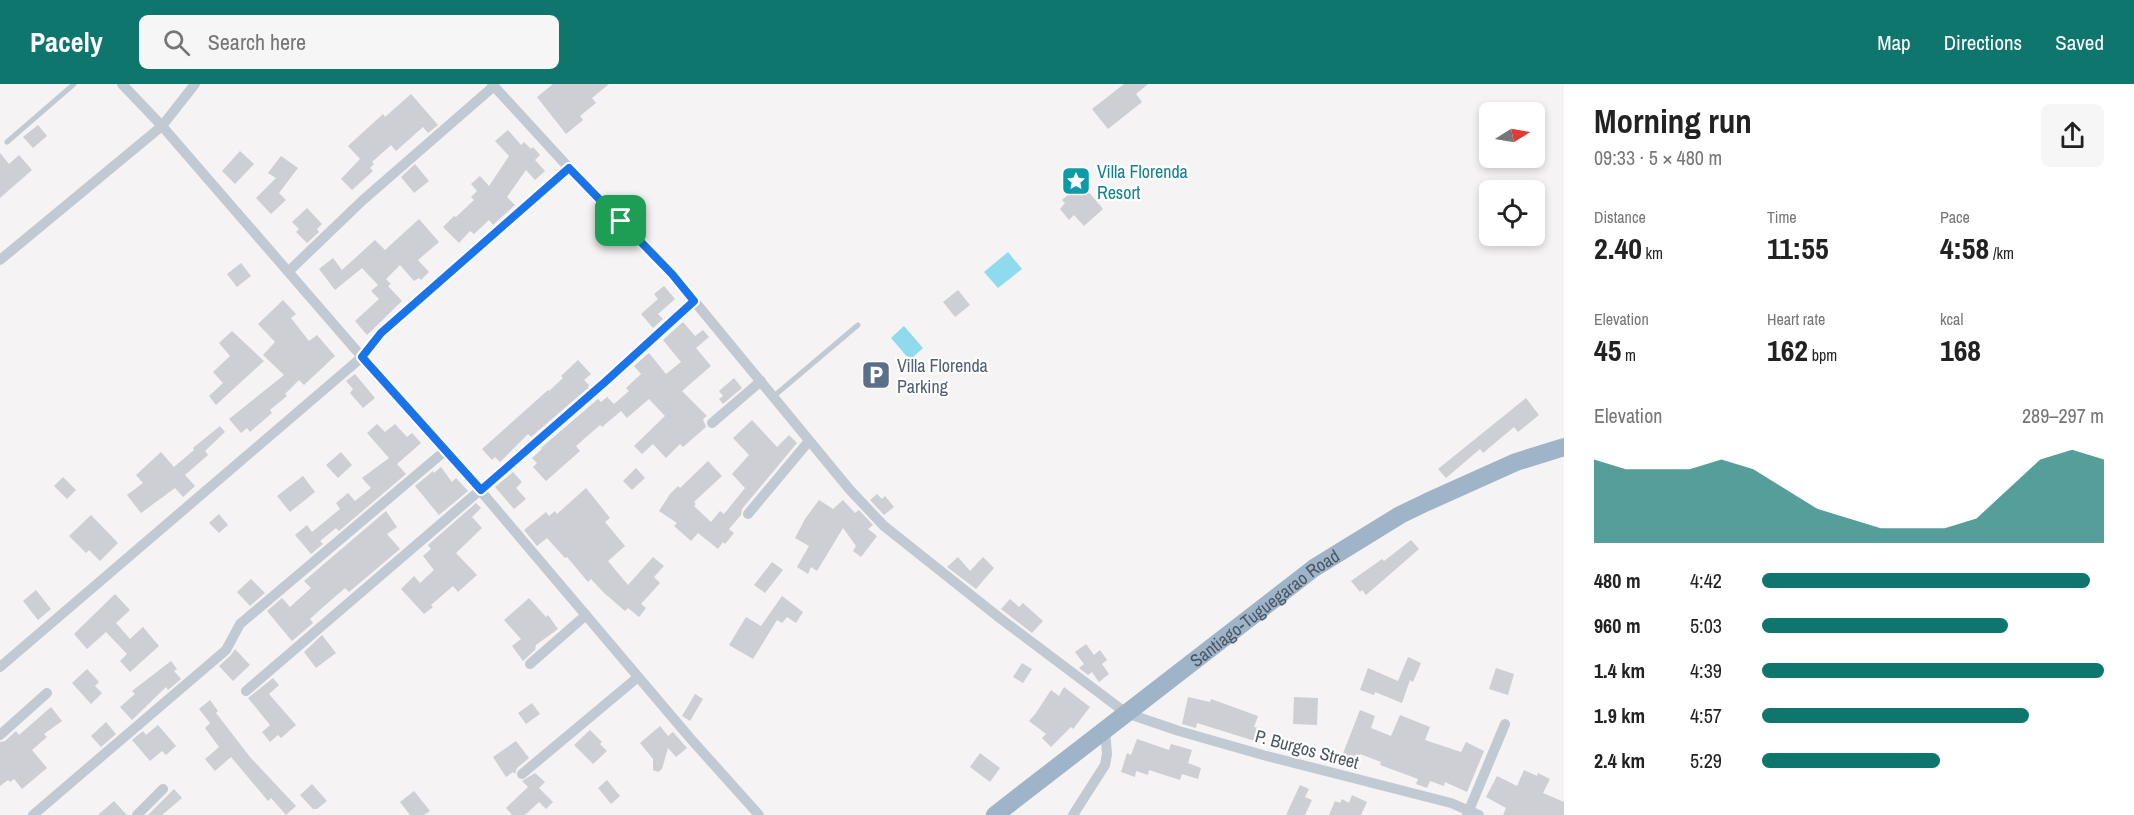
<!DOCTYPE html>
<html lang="en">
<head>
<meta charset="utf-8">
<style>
  :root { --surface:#fff; --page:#f6f6f6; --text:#222; --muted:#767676; --accent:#0f766e }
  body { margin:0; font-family:"Archivo Narrow",sans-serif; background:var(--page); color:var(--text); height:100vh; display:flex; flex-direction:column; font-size:22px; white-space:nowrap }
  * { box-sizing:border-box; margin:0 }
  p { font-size:20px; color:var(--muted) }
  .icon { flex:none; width:33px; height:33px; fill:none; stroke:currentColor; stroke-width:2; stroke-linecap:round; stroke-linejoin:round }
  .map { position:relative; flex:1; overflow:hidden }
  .sheet { display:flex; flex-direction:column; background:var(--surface); width:570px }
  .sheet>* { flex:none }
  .needle { width:39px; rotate:79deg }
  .controls { position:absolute; left:1479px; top:18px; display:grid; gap:12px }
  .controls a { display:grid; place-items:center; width:66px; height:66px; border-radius:9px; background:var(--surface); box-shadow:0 3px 9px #0003; font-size:30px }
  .pin { position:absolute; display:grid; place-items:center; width:51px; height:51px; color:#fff; margin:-26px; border-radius:12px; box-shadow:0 3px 9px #0006 }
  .round { display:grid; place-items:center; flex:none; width:63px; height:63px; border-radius:9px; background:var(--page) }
  .summary { display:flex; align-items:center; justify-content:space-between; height:102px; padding:0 30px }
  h1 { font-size:33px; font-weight:700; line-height:45px }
  .figures { display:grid; grid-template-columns:repeat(3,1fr); gap:9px; height:102px; padding:6px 30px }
  .figures div { display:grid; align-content:center }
  .figures b { font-size:30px; font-weight:700 }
  .figures small { font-size:16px; font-weight:400 }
  .figures p { font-size:16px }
  .chart { height:168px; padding:12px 30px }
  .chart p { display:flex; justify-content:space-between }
  .chart svg { width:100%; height:108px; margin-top:6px; fill:var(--accent); opacity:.7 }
  ul { padding:0 30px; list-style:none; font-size:20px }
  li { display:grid; grid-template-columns:96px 72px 1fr; align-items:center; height:45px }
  li i { height:15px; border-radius:8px; background:var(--accent) }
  header { display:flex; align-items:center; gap:36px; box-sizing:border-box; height:84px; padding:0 30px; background:var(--accent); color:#fff }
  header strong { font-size:28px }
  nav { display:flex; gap:33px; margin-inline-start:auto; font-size:21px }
  .search { width:420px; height:54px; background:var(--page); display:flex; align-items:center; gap:15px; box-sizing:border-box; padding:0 21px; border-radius:9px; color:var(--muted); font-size:22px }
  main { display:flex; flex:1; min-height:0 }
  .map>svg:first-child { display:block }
  .water { fill:#90daee }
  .building { fill:#cdcfd5 }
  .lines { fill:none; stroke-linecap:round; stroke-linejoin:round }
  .service { stroke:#c1cad2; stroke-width:5 }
  .minor { stroke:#c1cad2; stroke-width:10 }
  .trunk { stroke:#9fb4c9; stroke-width:18 }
  .route-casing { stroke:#fff; stroke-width:12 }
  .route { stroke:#1a73e8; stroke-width:8 }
  .labels { text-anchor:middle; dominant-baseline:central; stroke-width:4.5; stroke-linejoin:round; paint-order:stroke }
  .culture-label { font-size:18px; fill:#0d838f; stroke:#fff; text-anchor:start }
  .service-label { font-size:18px; fill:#4e5e75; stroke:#fff; text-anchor:start }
  .street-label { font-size:18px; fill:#4a5661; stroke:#fff }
</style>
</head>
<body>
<header>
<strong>Pacely</strong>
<div class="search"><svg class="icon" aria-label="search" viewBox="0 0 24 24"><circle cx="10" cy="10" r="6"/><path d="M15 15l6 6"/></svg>Search here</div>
<nav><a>Map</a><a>Directions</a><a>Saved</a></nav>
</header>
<main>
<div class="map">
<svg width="1564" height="731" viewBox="0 0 1564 731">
  <rect width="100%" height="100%" fill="#f5f3f3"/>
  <g class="water">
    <polygon points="1008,168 1022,185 998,204 984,188"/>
    <polygon points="904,242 923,264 910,276 891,254"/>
  </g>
  <g class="building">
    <polygon points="553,0 609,0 592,14 596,19 580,32 583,36 566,50 537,13"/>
    <polygon points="1124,0 1148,0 1136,10 1142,18 1108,45 1092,25"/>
    <polygon points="411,10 438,41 428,49 423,43 396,67 391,61 372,78 374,80 370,84 373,87 352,106 341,95 360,75 348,62 383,30 385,33"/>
    <polygon points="38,41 47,52 33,64 23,53"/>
    <polygon points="508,46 521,61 524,58 531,65 533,63 540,71 535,76 545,87 535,96 526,86 507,113 515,121 493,141 489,136 474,150 470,147 459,159 443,143 454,132 456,133 474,116 471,113 477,107 471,100 480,92 489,102 509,72 495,57"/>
    <polygon points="240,67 254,80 235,100 222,87"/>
    <polygon points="0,69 9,80 19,71 32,86 0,114"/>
    <polygon points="281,72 298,84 279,109 286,116 271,130 256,114 276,94 268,89"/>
    <polygon points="415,80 429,97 414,109 401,93"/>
    <polygon points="1081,99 1103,125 1084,142 1074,131 1069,136 1060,125 1065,119 1062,116"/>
    <polygon points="307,124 322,140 317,145 319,148 307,159 296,148 299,145 292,138"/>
    <polygon points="419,135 439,158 418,176 429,188 421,196 419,194 414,197 400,181 386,195 391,200 388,202 402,217 367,251 355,237 379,215 371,207 378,201 362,184 335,206 319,185 333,174 342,186 375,156 385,166"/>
    <polygon points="241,179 251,192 237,203 227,190"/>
    <polygon points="664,202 675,215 658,230 663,235 653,244 641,230 658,215 654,210"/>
    <polygon points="958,206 970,221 955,233 943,218"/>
    <polygon points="283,216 296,230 291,234 309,257 317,251 335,272 304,301 299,296 285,310 287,312 270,326 272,329 250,348 247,344 241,349 229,335 284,291 263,271 275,258 258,240"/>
    <polygon points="683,238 695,252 703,246 709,253 696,264 711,282 682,307 707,332 703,335 706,343 683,363 680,360 666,374 653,360 642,370 634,362 665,332 649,315 627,334 621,327 602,343 600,341 576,362 580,367 546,397 533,383 537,379 532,374 542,365 541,364 598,315 601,318 607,313 614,320 629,307 626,304 641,290 634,282 649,269 666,290 681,278 663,256"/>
    <polygon points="232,247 264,277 216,321 209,312 223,299 213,288 230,272 219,259"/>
    <polygon points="578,276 591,290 584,296 589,301 588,304 531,353 528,350 500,378 495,373 492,376 482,365 548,306 549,307 563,294 561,292"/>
    <polygon points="355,290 375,314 363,324 350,309 353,305 346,297"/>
    <polygon points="734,294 742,304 723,320 719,315 723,312 719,307"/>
    <polygon points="1526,314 1539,331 1518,348 1514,343 1483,369 1480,365 1446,394 1438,385"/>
    <polygon points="752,336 777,363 789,351 797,359 742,425 741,431 729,445 734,449 725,460 723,458 718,465 698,449 691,457 674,442 677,439 659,427 670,410 678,402 680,404 708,377 722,392 694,418 696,420 694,422 711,438 720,427 724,430 745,404 732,390 749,371 733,354"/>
    <polygon points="377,340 385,348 395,340 407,353 412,349 421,359 397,380 406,390 339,447 336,444 320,457 323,460 311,470 295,451 307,441 312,448 340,425 336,419 348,409 355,417 371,404 362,394 389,374 367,349"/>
    <polygon points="220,342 225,348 205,367 208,371 185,391 195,402 183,413 175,404 141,429 127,411 143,399 136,391 161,368 174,383 194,366 193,364"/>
    <polygon points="341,368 352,381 338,394 326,381"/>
    <polygon points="441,383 452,398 456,394 468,407 439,431 415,402 433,387 434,389"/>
    <polygon points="636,384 645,394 632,406 623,397"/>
    <polygon points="513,388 522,398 516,404 526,415 514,425 495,403"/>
    <polygon points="303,392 315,408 290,428 277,412"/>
    <polygon points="63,393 76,406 67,415 54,402"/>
    <polygon points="586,404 610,434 605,438 625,462 608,477 628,501 653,473 664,482 654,493 660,499 641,520 646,524 639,533 628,524 625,527 603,508 591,495 588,498 567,473 565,474 547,454 537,462 524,446 546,428 549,432 555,427 557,430"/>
    <polygon points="877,410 882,415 885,412 894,423 884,431 870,416"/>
    <polygon points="819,416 833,425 843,416 855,429 859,426 873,441 868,445 877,452 861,473 853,467 856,462 843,444 817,487 811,483 808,490 797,483 809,462 795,454 805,435"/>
    <polygon points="476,419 481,424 472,433 482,444 456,469 477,491 458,508 453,502 431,521 433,523 424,530 401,505 414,492 420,499 434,486 423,472 431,465 428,461"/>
    <polygon points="386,427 397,443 387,450 400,465 349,508 345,504 322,524 310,535 313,539 292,557 267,527 282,514 290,523 311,504 304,497"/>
    <polygon points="219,430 228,441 219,449 209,439"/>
    <polygon points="91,431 118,459 100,477 89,466 86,469 69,452"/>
    <polygon points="1411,456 1419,465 1366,511 1362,506 1360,508 1351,497 1382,475 1384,477"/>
    <polygon points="958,473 970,487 983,473 994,484 976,505 947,483"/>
    <polygon points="772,478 783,486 765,509 754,501"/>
    <polygon points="251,495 265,509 250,522 237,508"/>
    <polygon points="36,506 51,525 38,536 23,517"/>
    <polygon points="115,510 130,526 116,539 130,555 143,543 159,562 130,588 120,577 127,570 106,548 87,565 74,550"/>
    <polygon points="782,512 803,528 796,539 787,533 782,539 777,536 753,575 729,561 746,533 761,542"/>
    <polygon points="529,514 546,533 548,531 558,545 536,561 535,566 523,577 512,562 521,555 504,536"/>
    <polygon points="1010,515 1019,523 1023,519 1043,537 1032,549 1001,525"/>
    <polygon points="322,551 336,569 316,584 304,568"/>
    <polygon points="1086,560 1094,571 1100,566 1107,576 1102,580 1109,590 1099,598 1092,588 1088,591 1079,584 1084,580 1075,568"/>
    <polygon points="235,565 250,581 233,597 219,582 231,571"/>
    <polygon points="1408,573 1421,579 1413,598 1410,596 1402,619 1375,608 1374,611 1360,606 1368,584 1398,597"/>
    <polygon points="171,577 177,585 174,587 181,595 168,606 166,603 132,636 120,623 135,610 132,607"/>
    <polygon points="1022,579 1032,585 1023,599 1013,593"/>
    <polygon points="1496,584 1514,590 1508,611 1489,605"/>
    <polygon points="87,585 99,598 95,602 102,609 91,620 72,599"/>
    <polygon points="273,594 279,601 269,610 296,641 281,654 278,651 270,658 262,648 270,641 248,614"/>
    <polygon points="1064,603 1090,623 1073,645 1071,643 1051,663 1042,654 1046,650 1029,637 1036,629 1051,606 1059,612"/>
    <polygon points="695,610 703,615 690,637 682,632"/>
    <polygon points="1188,613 1210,618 1211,615 1258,632 1254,643 1262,645 1258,658 1197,639 1196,644 1182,640"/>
    <polygon points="1294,613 1318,614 1317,641 1293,640"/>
    <polygon points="210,616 218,627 216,629 250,673 296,722 286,731 271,714 268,717 231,673 215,687 205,675 219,663 205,644 210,639 199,625"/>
    <polygon points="532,619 540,630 526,640 518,629"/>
    <polygon points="51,623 62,637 44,650 47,653 32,666 47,684 22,705 14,695 10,698 8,696 0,702 0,658 5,657 16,647 19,651"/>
    <polygon points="1360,626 1375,632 1371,644 1391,652 1400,631 1430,643 1425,656 1461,668 1466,658 1484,667 1467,708 1445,698 1444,702 1430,697 1427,704 1416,700 1418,695 1380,681 1381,678 1360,670 1357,678 1342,672"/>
    <polygon points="106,638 116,650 101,663 91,652"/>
    <polygon points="158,641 176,662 166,671 162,667 150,677 132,656 143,647 146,651"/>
    <polygon points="660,642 668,652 673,648 687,664 676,673 668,664 662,685 658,688 653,686 653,675 640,659"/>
    <polygon points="590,646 602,658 600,660 607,667 593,680 574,661"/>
    <polygon points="1137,655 1169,666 1171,660 1192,666 1188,679 1201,684 1198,695 1182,690 1180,696 1149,686 1148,691 1136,687 1135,693 1121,688 1127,669 1131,671"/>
    <polygon points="516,657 529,674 517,684 515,690 513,688 506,693 493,673"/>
    <polygon points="980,669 1000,684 990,698 970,683"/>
    <polygon points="1524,686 1537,692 1538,689 1550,695 1543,709 1564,718 1564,731 1503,731 1506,724 1486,713 1497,692 1517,702"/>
    <polygon points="535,689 545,698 539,704 553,718 546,725 539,718 525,731 512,731 506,724 528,703 522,697"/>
    <polygon points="607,696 620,712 611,720 598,704"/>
    <polygon points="312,700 327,717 317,725 313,725 300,711"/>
    <polygon points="1300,701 1309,705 1305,713 1312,716 1305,731 1286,731"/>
    <polygon points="174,705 182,714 162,731 148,731"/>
    <polygon points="414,707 430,727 424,731 410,731 400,718"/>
    <polygon points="1352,711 1367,718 1361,731 1329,731 1335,717 1340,719 1342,715 1349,719"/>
    <polygon points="114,717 127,731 98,731"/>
  </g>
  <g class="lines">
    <g class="service">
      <polyline points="7,58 74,0"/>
      <polyline points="774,312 858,241"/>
    </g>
    <g class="minor">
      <polyline points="122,0 162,42 362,273 446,366 690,654 759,731"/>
      <polyline points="492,0 569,84 672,190 850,406 884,442 1001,535 1126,629 1179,647 1263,671 1451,719 1479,731"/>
      <polyline points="0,176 162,42 195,0"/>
      <polyline points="289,187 363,116 494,2"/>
      <polyline points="712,339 761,297"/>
      <polyline points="748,430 809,357"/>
      <polyline points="530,580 586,531"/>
      <polyline points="0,583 362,273 381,249 569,84"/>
      <polyline points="246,607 605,299 694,217"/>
      <polyline points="0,651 47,609"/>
      <polyline points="522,690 638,593"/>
      <polyline points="33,731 226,566 240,540 446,366"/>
      <polyline points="137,731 163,705"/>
      <polyline points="1073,731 1105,681 1107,670 1105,646"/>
      <polyline points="1467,731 1505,640"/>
    </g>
    <path class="trunk" id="s1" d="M995,731L1314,484L1400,431L1427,418L1516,378L1564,363"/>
  </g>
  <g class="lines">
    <g class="route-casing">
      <polygon id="route" points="569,84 672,190 694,217 605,298 481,406 362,273 381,249"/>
    </g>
    <use href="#route" class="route"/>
  </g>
  <defs>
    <g id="sight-square" transform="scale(1.5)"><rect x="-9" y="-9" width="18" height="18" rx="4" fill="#0f9aa8" stroke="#fff"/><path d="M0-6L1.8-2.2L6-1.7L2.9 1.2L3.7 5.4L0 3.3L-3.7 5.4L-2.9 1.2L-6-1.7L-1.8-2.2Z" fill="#fff"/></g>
    <g id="parking-square" transform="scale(1.5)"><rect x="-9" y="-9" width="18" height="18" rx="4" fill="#5c6f8a" stroke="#fff"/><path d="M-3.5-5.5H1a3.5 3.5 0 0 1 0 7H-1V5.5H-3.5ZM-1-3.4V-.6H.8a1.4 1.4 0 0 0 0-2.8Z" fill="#fff"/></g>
  </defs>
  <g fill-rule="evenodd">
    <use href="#sight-square" x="1076" y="97"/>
    <use href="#parking-square" x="876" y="291"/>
  </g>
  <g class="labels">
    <g class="culture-label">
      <text x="1097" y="87">Villa Florenda<tspan x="1097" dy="21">Resort</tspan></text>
    </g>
    <g class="service-label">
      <text x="897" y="281">Villa Florenda<tspan x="897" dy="21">Parking</tspan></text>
    </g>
    <g class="street-label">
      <text stroke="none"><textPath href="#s1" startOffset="340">Santiago-Tuguegarao Road</textPath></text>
      <text transform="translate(1307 665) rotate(15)">P. Burgos Street</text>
    </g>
  </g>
</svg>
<div class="controls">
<a><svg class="needle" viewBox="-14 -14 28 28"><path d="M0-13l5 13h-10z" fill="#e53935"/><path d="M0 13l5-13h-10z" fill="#767676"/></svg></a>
<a><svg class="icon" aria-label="locate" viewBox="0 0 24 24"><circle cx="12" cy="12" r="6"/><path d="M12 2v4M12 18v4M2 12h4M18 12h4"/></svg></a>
</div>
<div class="pin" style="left:621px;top:137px;background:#1e9e55"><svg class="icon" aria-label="arrive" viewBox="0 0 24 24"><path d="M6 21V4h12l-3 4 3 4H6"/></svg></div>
</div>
<section class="sheet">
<div class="summary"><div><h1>Morning run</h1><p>09:33 · 5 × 480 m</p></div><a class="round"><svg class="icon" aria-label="share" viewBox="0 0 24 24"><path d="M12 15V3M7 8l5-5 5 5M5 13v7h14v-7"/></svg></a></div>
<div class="figures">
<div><p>Distance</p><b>2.40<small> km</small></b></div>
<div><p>Time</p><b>11:55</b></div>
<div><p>Pace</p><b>4:58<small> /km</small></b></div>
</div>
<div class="figures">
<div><p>Elevation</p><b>45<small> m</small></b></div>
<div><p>Heart rate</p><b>162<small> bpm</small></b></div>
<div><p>kcal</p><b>168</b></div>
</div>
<div class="chart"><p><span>Elevation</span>289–297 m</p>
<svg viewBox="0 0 160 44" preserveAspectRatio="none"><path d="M0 44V10L10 14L20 14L30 14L40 10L50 14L60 22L70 30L80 34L90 38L100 38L110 38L120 34L130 22L140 10L150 6L160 10V44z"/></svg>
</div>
<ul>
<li><b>480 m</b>4:42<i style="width:96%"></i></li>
<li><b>960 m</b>5:03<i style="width:72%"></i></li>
<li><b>1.4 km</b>4:39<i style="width:100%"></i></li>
<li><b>1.9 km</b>4:57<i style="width:78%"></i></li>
<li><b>2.4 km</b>5:29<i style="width:52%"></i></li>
</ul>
</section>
</main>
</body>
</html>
